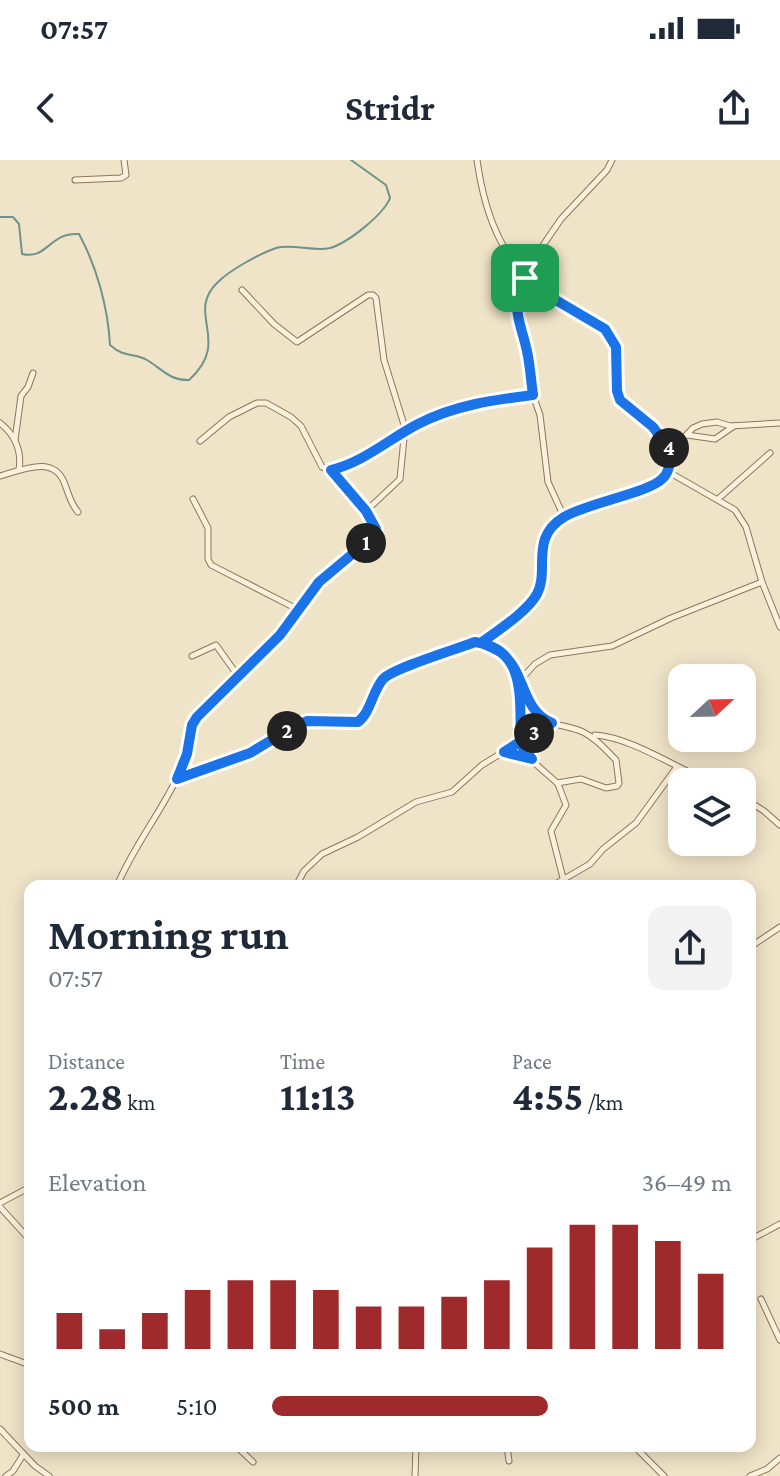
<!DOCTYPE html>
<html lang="en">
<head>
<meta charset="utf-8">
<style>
  :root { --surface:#fff; --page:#f2f2f3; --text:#1f2937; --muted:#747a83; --accent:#9e2a2b }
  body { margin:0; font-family:"Crimson Pro",serif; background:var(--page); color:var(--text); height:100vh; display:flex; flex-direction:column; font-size:30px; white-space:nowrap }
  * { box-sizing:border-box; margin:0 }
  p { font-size:26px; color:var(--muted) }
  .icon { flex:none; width:44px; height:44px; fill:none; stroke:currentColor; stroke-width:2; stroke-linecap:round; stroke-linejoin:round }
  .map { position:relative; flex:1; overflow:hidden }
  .details { position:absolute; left:24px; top:720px; width:732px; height:572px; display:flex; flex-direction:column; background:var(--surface); border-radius:16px; box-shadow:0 4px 20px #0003 }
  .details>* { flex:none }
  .needle { width:52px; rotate:68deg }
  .tools { position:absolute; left:668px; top:504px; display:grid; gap:16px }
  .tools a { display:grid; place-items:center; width:88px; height:88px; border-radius:16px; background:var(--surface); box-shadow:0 4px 20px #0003; font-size:40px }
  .pin { position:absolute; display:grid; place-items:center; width:68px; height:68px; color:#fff; margin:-34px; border-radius:16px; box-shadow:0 4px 12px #0006 }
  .km { position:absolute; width:40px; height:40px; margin:-20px; border-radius:50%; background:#222; color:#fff; font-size:22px; line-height:40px; text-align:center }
  .round { display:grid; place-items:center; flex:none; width:84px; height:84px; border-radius:16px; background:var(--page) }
  .overview { display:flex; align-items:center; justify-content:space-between; height:136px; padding:0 24px }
  h1 { font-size:44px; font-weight:700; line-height:60px }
  .figures { display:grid; grid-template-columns:repeat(3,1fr); gap:12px; height:136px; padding:8px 24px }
  .figures div { display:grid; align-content:center }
  .figures b { font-size:40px; font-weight:700 }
  .figures small { font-size:22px; font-weight:400 }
  .figures p { font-size:22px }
  .chart { height:224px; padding:16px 24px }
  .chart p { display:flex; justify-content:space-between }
  .chart svg { width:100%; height:144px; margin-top:8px; stroke:var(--accent); stroke-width:6 }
  ul { padding:0 24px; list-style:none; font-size:26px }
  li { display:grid; grid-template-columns:128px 96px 1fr; align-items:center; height:60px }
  li i { height:20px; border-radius:10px; background:var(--accent) }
  .status { display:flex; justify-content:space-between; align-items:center; height:56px; padding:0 40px; background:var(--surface); direction:ltr }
  .status svg { height:22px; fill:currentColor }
  header { display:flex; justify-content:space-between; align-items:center; height:104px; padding:0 24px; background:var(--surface); font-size:36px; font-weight:700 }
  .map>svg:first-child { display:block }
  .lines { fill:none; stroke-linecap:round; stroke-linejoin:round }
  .stream { stroke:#6f938a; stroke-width:2 }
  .street-casing { stroke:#8d765c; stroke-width:7 }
  .street { stroke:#faf1dc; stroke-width:5 }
  .route-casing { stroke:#fff; stroke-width:16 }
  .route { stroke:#1a73e8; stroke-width:10 }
</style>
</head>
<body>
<div class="status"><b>07:57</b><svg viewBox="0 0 49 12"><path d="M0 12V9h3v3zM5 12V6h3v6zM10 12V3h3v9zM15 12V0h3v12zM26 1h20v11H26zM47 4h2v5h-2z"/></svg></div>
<header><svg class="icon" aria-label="back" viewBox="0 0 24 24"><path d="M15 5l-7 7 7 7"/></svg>Stridr<svg class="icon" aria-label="share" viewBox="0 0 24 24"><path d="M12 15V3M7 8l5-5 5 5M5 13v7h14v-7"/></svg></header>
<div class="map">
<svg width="780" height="1316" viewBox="0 0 780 1316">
  <rect width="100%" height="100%" fill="#f0e4c8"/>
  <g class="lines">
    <path class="stream" d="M0,57H13L19,64L22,94C48,100 49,72 79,74C97,107 108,148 110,185C126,199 133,192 147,200C162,209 170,221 189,220C233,180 184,154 218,122C230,110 259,94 276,88C292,83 313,92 330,88C348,83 384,54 390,38L386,25L351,0"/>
    <g class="street-casing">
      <g id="street">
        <path d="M477,0C485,57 504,109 556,140C571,149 590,156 604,168C629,190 607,216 620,238C630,256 658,265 671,291C670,301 670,311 662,319C648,333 587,343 564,357C529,378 550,410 537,434C527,451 497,471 481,483"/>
        <polyline points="75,20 121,18 126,15 124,0"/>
        <polyline points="522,116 561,59 607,10 612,0"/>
        <polyline points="525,118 520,128 517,162 526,188 533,235 540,255 548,322 564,357"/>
        <polyline points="242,130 274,164 297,182 368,135 373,135 376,138 384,200 405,268 400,319 366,351"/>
        <path d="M0,263C15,275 22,291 19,310"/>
        <polyline points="687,275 715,279 734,266"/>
        <polyline points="15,280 21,236 28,227 33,213"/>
        <polyline points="671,291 693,268 702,264 717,262 730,266 780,263"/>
        <path d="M331,310C364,302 388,279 418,264C455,245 493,240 533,235"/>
        <polyline points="667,311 735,350 746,367 762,422 780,467"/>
        <path d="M0,316C22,310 53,295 64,322C69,334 70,343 78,352"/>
        <polyline points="193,339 208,368 208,399 211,405 299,450"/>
        <polyline points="718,339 770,293"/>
        <polyline points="192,496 216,485 238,516"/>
        <polyline points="518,517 524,516 535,504 550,495 612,486 671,458 762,422"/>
        <path d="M595,575C630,577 676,608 711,622"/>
        <polyline points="506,592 531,599"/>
        <path d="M177,619L250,593L293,567L307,561L358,562C371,552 372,532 383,519C393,508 457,489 475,482C521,488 513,529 536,554C547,566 569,565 583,572C596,578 606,590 616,600L619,623L617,626L606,628L581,619L557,623C545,611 525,599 521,581L518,517"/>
        <polyline points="558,624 566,645 551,671 563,718"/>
        <polyline points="742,637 764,651 780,665"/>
        <path d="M117,726C133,687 160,654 178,616C188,597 187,572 197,557L280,475L319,422L375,375L376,369C365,350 342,315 322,307L301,266L291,257L266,243H257L229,257L200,281"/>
        <polyline points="296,726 304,711 322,694 358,677 416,642 452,632 482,605 551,563"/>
        <polyline points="552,726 590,704 603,689 636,663 676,608"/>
        <polyline points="750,787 780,767"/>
        <polyline points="0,1043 30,1027"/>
        <polyline points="0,1047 30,1080"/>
        <polyline points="750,1080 780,1064"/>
        <polyline points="761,1139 780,1180"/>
        <polyline points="0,1194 30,1205"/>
        <polyline points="0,1269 35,1306 49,1316"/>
        <polyline points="236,1286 253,1302"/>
        <polyline points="507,1286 509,1301"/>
        <polyline points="634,1286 664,1316"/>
        <polyline points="6,1316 13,1311 23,1295"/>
        <polyline points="415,1316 416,1286"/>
        <polyline points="750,1316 767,1309 780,1298"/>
      </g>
    </g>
    <use href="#street" class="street"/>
  </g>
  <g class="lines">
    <g class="route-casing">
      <path id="route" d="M525,118C509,146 521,163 527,191C530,205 531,220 533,235C493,240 455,245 418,264C389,279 364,302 331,310L366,351L376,369L375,375L319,422L280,475L197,557L192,565L187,594L177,619L250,593L293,567L307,561L358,562C371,552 372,532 383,519C393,508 457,489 475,482C528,489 519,542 521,581L504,592L532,599L523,588L521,581L552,563C522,551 526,515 504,495C499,490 488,486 481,483C497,471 527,452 537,434C550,410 529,378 564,357C587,343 648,333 662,319C670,312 670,301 671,291L653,267L620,240L617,231L616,187L605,169L554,139L525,118"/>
    </g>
    <use href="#route" class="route"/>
  </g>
</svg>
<div class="tools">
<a><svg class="needle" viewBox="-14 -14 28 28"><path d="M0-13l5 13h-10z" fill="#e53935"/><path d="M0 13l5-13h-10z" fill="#747a83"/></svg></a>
<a><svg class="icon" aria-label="layers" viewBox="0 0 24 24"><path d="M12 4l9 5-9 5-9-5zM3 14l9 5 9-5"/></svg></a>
</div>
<div class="pin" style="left:525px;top:118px;background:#1e9e55"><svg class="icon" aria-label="arrive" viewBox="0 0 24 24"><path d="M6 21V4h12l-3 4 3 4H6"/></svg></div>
<b class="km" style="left:366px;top:383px">1</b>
<b class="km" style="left:287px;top:571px">2</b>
<b class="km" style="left:534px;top:573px">3</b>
<b class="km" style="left:669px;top:288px">4</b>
<section class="details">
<div class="overview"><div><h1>Morning run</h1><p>07:57</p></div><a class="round"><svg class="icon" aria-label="share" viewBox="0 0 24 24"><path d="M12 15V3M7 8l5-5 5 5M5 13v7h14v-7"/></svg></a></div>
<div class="figures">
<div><p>Distance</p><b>2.28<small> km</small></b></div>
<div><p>Time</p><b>11:13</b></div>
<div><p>Pace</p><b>4:55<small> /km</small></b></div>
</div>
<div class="chart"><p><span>Elevation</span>36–49 m</p>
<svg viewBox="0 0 160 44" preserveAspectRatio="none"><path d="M5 44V33M15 44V38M25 44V33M35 44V26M45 44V23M55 44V23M65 44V26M75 44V31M85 44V31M95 44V28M105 44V23M115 44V13M125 44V6M135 44V6M145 44V11M155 44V21"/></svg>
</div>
<ul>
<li><b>500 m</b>5:10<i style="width:60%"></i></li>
</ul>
</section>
</div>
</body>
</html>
